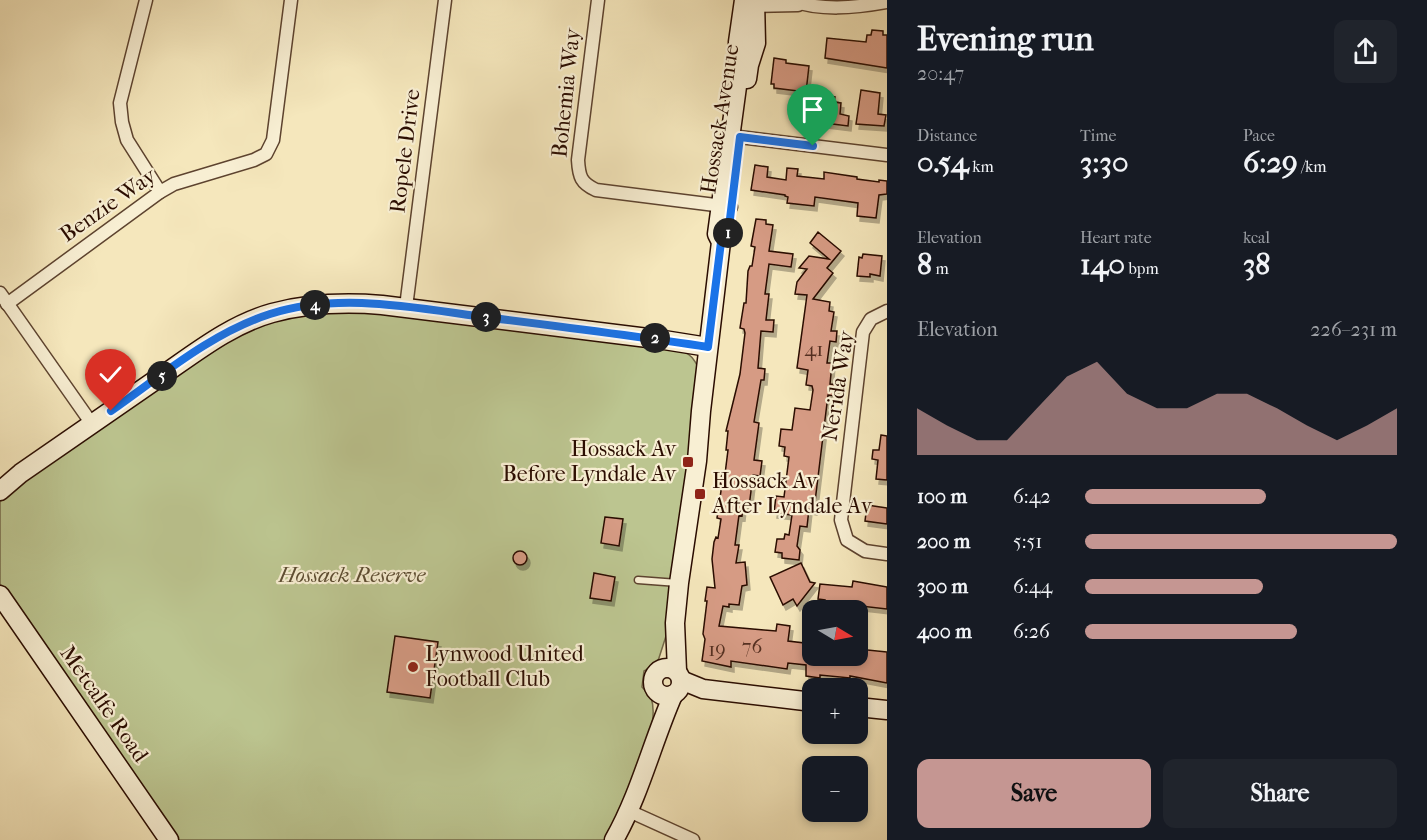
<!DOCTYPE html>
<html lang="en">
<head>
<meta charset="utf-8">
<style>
  :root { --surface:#171b24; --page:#20242c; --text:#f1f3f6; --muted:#9ea1a6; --accent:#c59692 }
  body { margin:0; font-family:"IM FELL French Canon",serif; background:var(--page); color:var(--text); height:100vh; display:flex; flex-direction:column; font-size:22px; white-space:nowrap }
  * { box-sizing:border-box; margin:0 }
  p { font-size:20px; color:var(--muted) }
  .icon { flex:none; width:33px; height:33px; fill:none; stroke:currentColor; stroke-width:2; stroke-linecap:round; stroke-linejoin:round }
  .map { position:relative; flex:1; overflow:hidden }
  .drawer { display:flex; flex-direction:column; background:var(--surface); width:540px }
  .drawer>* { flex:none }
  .needle { width:39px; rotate:100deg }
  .buttons { position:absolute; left:802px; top:600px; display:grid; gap:12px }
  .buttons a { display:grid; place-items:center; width:66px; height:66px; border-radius:12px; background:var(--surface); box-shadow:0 3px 9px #0003; font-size:30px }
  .pin { position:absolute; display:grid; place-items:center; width:51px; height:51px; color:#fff; margin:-62px -26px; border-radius:50% 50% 50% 0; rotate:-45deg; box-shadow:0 0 6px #0007 }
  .pin .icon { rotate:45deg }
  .km { position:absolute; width:30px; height:30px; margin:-15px; border-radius:50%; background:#222; color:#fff; font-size:16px; line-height:30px; text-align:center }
  .round { display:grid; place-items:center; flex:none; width:63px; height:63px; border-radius:12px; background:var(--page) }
  .headline { display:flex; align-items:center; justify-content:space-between; height:102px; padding:0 30px }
  h1 { font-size:33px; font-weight:700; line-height:45px }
  .stats { display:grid; grid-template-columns:repeat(3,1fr); gap:9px; height:102px; padding:6px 30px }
  .stats div { display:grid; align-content:center }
  .stats b { font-size:30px; font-weight:700 }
  .stats small { font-size:16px; font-weight:400 }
  .stats p { font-size:16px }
  .chart { height:168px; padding:12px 30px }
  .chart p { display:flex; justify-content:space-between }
  .chart svg { width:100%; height:108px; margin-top:6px; fill:var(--accent); opacity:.7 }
  .primary-button { display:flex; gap:12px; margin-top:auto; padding:12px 30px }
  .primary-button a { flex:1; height:69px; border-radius:12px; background:var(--accent); color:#111; font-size:24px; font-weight:700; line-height:69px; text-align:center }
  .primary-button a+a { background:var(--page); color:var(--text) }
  ul { padding:0 30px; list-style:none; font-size:20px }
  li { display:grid; grid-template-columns:96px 72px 1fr; align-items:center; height:45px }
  li i { height:15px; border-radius:8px; background:var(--accent) }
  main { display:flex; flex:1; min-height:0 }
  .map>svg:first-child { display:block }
  .green { fill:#bcc590; stroke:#736848; stroke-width:1.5 }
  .building { fill:#d69b84; stroke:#2a0c00; stroke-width:1.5; filter:url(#shadow) }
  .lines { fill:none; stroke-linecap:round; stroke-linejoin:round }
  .lane-casing { stroke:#5d432f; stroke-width:9 }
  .street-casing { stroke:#5d432f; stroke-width:15 }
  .secondary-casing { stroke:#2a0c00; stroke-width:21 }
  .lane { stroke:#f8efd3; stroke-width:6 }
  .street { stroke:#f8efd3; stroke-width:12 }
  .secondary { stroke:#f8efd3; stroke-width:18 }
  .route-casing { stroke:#fff; stroke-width:12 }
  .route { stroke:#1a73e8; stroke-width:8 }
  .poi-dot { fill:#8f2418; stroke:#f8efd3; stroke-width:2 }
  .labels { text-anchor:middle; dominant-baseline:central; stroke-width:4.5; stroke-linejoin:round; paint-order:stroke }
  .number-label { font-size:20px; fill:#553021 }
  .street-label { font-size:22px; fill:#2a0c00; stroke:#f8efd3 }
  .poi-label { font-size:22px; fill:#2a0c00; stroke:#f8efd3; text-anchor:start }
  .park-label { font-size:22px; font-style:italic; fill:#5d4d32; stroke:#f8efd3 }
</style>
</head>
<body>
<main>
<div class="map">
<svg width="887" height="840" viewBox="0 0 887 840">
  <defs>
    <filter id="shadow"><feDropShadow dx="3" dy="5" stdDeviation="0" flood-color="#0004"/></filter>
  </defs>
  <rect width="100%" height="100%" fill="#f5e7bc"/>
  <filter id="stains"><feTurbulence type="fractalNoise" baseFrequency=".00333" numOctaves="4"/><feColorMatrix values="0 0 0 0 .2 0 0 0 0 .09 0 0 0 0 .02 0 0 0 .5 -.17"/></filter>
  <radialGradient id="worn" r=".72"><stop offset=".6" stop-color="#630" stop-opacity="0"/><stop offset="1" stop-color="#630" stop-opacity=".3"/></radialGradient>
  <path class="green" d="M348,308L683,351C691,355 694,359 698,367L679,546L667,633L657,664L644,671L642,687C645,690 649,695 651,698C663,729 621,812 605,840H174L0,584V502L12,489L229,339L260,324L292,315Z"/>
  <g class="building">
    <polygon points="872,30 883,31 883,35 887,35 887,68 825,58 827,38 866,42 867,35 871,35"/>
    <polygon points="774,58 786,60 786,63 809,66 806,92 774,88 774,84 771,84"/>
    <polygon points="861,90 880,93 878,114 886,115 884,126 856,124"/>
    <polygon points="821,95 835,97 834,102 841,103 840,114 849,116 848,126 817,122"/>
    <polygon points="755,165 768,167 767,177 786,180 787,168 798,169 797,176 824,179 824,172 857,177 857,179 879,182 879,180 887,181 887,194 879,195 876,218 857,216 858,203 815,197 814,206 787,203 788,197 785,196 785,195 751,190"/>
    <polygon points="756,219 766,220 766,224 773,225 769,251 793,254 791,267 769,264 765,294 769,294 766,320 774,320 773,332 761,331 758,368 765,369 764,380 761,380 754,422 759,423 754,460 762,461 760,476 753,475 749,507 743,507 742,516 739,515 735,545 739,545 736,563 745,562 747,585 742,586 739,605 729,604 729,607 723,606 719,626 776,631 777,624 790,626 788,641 813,644 813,656 830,656 829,662 846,664 848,656 858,656 858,649 887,652 887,683 850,676 850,678 820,675 820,678 806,676 806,665 788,663 787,669 731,661 731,667 702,661 705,639 703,634 707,601 705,601 707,587 715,588 712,559 714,542 716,537 718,538 721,519 717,518 722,484 720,484 722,474 725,474 728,450 726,450 728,431 726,431 740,374 745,333 744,329 740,328 744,303 746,303 748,271 750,266 752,266 755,247 751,246"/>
    <polygon points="818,232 841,251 827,268 833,273 813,299 830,302 829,311 834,312 831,331 837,331 836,342 830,341 827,363 832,363 830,384 837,385 835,396 828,395 814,510 809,509 807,527 800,526 797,546 800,550 799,560 782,558 782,553 775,552 777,539 784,539 785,534 789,535 792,515 774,513 776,496 784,497 789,457 784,456 785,447 779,446 781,429 792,430 795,408 810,410 813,390 812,386 806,385 808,370 797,368 807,295 795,294 797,282 807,269 799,268 809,256 829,259 810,243"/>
    <polygon points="863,254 882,256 880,276 870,274 870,277 857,276 859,257 862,258"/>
    <polygon points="881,435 887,436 887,480 876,479 878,460 872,459 873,450 879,450"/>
    <polygon points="867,505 887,508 887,524 865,521"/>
    <polygon points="605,517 623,519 619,546 601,543"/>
    <circle cx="520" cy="558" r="7"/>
    <polygon points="801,563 810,582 815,583 797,606 793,599 783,605 770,577"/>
    <polygon points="594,573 615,577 611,601 590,598"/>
    <polygon points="853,581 887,587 887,609 861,606 861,610 824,610 825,600 818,599 820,584 852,587"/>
    <polygon points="395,636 438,642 430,698 387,692"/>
  </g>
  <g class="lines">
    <g class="lane-casing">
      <polyline id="lane" points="638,580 678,583"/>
    </g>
    <g class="street-casing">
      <g id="street">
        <polyline points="146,0 120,103 122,122 127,140 160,192"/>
        <path d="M598,0L578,160C579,177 581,183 596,190L731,207"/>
        <path d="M789,0C821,11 854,8 887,2"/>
        <polyline points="749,6 798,5"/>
        <polyline points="731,136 887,155"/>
        <polyline points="0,293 92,424"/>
        <polyline points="7,304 160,192 174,184 254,160 266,154 273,140 291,0"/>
        <polyline points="406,307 445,0"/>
        <polyline points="887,311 871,319 863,332 841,520 847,540 865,551 887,554"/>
        <polyline points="629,811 693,840"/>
      </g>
    </g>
    <g class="secondary-casing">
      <g id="secondary">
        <polyline points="747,79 749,65 756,43 755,0"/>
        <path d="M0,491L21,473C66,442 112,410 157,379C194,354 229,325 272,313C309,303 345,302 382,305L664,340L708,347"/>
        <polyline points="0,595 169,840"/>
        <circle cx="667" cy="682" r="14"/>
        <polyline points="677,671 675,623 679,583 697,461 701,411 721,242 717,234 738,79 738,42 744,0"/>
        <polyline points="681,680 703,689 813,702"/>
        <polyline points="858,707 887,710"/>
        <path d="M614,840C640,794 652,743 673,695"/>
      </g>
    </g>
    <use href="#lane" class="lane"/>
    <use href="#street" class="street"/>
    <use href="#secondary" class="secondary"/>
  </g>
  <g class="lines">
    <g class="route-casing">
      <path id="route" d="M111,411C161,376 211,333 270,314C341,291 420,309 492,318C564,327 636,336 708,347L721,242L728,235L740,137L813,146"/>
    </g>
    <use href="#route" class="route"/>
  </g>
  <g class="poi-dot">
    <rect x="682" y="456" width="12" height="12" rx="3"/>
    <rect x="694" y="488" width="12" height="12" rx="3"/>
    <circle cx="413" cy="667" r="6"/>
  </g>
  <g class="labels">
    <g class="number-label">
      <text x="814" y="349">41</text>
      <text x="752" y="646">76</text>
      <text x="717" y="649">19</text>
    </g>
    <g class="street-label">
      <text transform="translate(566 93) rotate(-84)">Bohemia Way</text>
      <text transform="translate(720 119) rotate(-81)">Hossack Avenue</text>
      <text transform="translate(405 151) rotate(-83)">Ropele Drive</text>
      <text transform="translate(108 205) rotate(-35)">Benzie Way</text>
      <text transform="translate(838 386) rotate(-81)">Nerida Way</text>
      <text transform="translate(104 704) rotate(55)">Metcalfe Road</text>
    </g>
    <g class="poi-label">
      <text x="676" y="449" text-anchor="end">Hossack Av<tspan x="676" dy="25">Before Lyndale Av</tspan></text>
      <text x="712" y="481">Hossack Av<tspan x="712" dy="25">After Lyndale Av</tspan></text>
      <text x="425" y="654">Lynwood United<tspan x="425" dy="25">Football Club</tspan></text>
    </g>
    <g class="park-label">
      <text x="352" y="575">Hossack Reserve</text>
    </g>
  </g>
  <rect width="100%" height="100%" filter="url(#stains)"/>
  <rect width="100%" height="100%" fill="url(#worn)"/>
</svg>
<div class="buttons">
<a><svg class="needle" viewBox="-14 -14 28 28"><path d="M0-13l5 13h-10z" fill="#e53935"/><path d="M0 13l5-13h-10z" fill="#9ea1a6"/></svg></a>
<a>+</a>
<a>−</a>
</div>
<div class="pin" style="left:813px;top:146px;background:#1e9e55"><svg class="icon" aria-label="arrive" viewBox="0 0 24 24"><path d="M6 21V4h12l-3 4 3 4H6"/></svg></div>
<div class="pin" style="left:111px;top:411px;background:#d93025"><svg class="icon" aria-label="check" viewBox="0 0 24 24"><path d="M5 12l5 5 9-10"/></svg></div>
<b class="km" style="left:728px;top:233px">1</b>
<b class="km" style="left:655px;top:338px">2</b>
<b class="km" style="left:486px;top:317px">3</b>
<b class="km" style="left:315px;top:305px">4</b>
<b class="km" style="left:162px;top:376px">5</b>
</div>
<section class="drawer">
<div class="headline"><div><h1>Evening run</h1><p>20:47</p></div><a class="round"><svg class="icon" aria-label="share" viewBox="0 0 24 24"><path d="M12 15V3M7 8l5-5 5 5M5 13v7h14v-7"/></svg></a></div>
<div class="stats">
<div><p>Distance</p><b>0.54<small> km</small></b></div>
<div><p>Time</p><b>3:30</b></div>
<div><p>Pace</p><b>6:29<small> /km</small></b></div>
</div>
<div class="stats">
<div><p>Elevation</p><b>8<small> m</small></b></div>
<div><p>Heart rate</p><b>140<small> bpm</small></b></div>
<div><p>kcal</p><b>38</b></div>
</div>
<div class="chart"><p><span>Elevation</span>226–231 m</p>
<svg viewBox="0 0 160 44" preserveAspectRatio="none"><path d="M0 44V25L10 32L20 38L30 38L40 25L50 12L60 6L70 19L80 25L90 25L100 19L110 19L120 25L130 32L140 38L150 32L160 25V44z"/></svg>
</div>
<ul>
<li><b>100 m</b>6:42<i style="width:58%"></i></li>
<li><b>200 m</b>5:51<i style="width:100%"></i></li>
<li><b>300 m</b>6:44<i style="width:57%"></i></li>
<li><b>400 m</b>6:26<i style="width:68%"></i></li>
</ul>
<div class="primary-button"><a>Save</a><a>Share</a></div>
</section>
</main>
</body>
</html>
